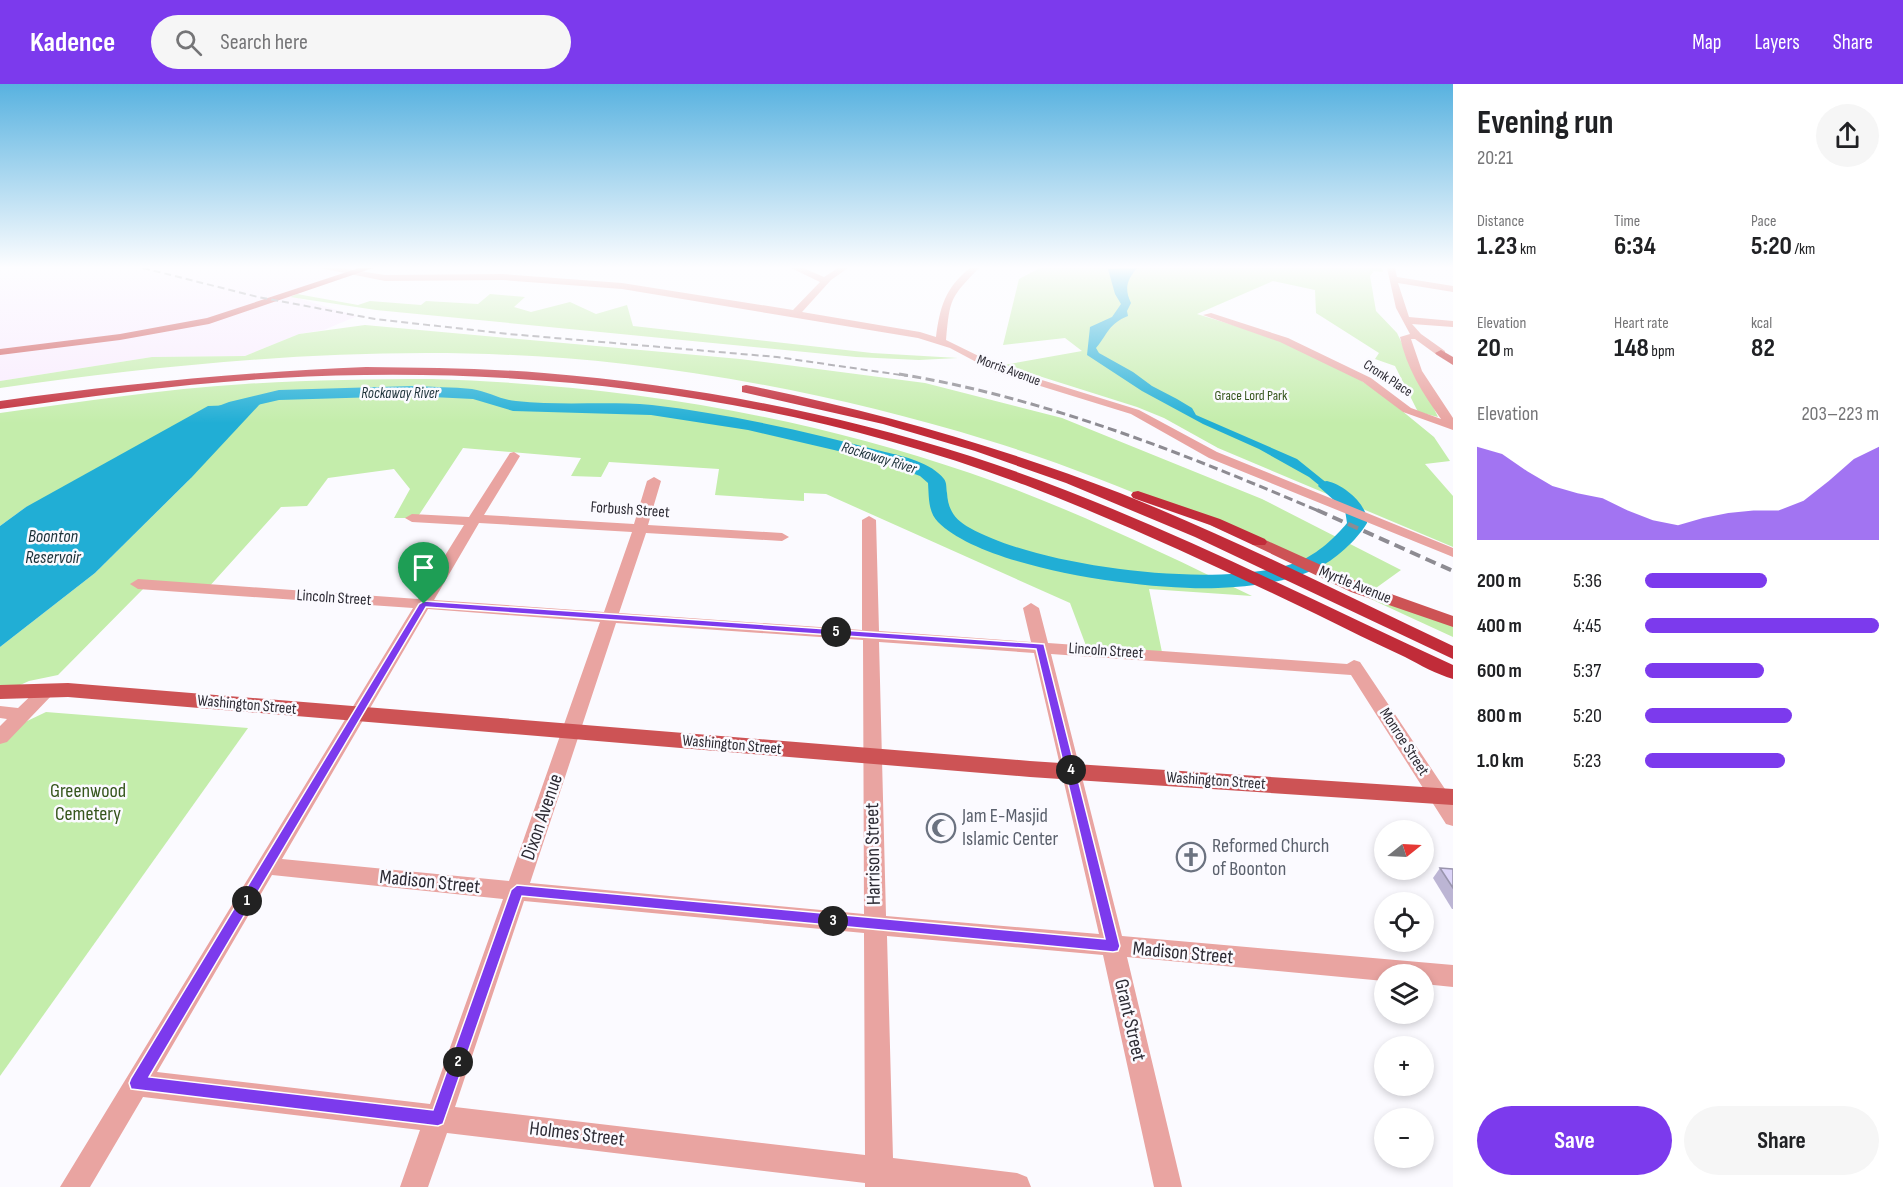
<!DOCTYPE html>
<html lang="en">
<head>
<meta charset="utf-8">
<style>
  :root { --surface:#fff; --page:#f6f6f6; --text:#202124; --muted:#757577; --accent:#7c3aed }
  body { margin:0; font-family:"Sofia Sans Condensed",sans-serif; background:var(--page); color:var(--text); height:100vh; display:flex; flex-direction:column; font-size:22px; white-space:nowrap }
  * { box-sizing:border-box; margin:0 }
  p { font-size:20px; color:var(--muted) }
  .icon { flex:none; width:33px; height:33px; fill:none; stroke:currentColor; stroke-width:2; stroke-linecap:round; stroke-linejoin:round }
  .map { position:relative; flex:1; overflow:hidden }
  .side { display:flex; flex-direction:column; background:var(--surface); width:450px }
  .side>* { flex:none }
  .needle { width:39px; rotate:72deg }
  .buttons { position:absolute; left:1374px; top:736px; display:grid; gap:12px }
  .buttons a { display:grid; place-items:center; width:60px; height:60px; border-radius:50%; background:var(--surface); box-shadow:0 3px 9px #0003; font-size:30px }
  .pin { position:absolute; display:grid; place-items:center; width:51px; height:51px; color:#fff; margin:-62px -26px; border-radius:50% 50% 50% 0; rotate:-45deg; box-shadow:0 0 6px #0007 }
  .pin .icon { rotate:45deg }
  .km { position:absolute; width:30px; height:30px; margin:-15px; border-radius:50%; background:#222; color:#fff; font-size:16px; line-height:30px; text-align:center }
  .round { display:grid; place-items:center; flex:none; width:63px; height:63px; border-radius:32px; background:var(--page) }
  .head { display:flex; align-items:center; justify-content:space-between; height:102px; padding:0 24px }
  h1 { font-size:33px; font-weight:700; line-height:45px }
  .stats { display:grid; grid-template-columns:repeat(3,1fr); gap:9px; height:102px; padding:6px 24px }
  .stats div { display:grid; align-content:center }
  .stats b { font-size:26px; font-weight:700 }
  .stats small { font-size:16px; font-weight:400 }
  .stats p { font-size:16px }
  .chart { height:168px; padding:12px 24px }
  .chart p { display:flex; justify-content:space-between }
  .chart svg { width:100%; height:108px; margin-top:6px; fill:var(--accent); opacity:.7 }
  .action { display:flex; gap:12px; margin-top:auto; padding:12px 24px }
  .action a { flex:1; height:69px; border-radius:36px; background:var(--accent); color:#fff; font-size:24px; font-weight:700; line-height:69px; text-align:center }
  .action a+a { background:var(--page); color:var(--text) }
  ul { padding:0 24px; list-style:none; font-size:20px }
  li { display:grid; grid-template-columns:96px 72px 1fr; align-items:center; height:45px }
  li i { height:15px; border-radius:8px; background:var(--accent) }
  header { display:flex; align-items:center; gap:36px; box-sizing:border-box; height:84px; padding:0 30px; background:var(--accent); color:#fff }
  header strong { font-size:28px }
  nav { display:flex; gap:33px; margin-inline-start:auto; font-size:21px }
  .search { width:420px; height:54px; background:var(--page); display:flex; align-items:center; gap:15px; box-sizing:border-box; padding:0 21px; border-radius:33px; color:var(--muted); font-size:22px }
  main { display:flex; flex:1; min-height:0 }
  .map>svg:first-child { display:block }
  .industrial { fill:#f9ebfe }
  .green { fill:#c4edab }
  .water { fill:#21aed5 }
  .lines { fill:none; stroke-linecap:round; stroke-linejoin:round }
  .river { fill:#21aed5; fill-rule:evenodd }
  .minor { fill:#e9a4a1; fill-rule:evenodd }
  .major { fill:#cd5355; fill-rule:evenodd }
  .highway { fill:#c12c39; fill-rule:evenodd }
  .rail-far2 { stroke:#8d8b92; stroke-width:2; stroke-dasharray:7 4; stroke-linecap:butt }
  .rail-far1 { stroke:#8d8b92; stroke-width:3; stroke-dasharray:9 4.5; stroke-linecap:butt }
  .rail { stroke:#8d8b92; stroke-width:4; stroke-dasharray:11 6; stroke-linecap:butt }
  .wall { fill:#bcb5d4 }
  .building { fill:#dbd3f7; stroke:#9994ad; stroke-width:1.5 }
  .route { fill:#7c3aed; stroke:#fff; stroke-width:1.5; fill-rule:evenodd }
  .labels { text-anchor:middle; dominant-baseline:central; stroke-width:5; stroke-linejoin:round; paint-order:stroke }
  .far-street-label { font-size:14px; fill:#2d2b34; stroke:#fbfaff }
  .far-park-label { font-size:14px; fill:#35551c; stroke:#fbfaff }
  .far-water-label { font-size:15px; font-style:italic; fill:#1b3038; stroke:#fbfaff }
  .street-label { font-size:16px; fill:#2d2b34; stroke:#fbfaff }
  .water-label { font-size:18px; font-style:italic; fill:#1b3038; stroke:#fbfaff }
  .near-park-label { font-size:20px; fill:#35551c; stroke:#fbfaff }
  .near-worship-label { font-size:20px; fill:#5b616d; stroke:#fbfaff; text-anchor:start }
  .near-street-label { font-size:20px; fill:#2d2b34; stroke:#fbfaff }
</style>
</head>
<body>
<header>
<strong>Kadence</strong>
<div class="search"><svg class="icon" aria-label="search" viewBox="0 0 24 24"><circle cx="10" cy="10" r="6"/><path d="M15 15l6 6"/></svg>Search here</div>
<nav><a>Map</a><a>Layers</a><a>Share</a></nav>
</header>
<main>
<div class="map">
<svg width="1453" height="1103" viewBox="0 0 1453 1103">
  <rect width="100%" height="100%" fill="#fbfaff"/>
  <polygon class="industrial" points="0,184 368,184 291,212 357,232 324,246 299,250 245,272 152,273 0,297"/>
  <g class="green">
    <polygon points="1040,184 1382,184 1383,188 1374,187 1370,192 1376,227 1397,249 1438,333 1418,328 1395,282 1375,275 1379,269 1316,229 1315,206 1273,197 1197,230 1272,253 1346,287 1379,308 1434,353 1450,377 1425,380 1453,412 1453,463 1218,364 1164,334 1137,323 1004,281 1082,267 1065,254 1003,261 1019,195"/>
    <polygon points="297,210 358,221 370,217 421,221 426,217 478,220 490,210 525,213 514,223 531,228 570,218 596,230 627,221 633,242 872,269 958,274 919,276 856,273 376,226 290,213"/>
    <path d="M365,241L740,275L925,299L1062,334L1262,415L1401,486L1369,509L1453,541V553C1300,483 1148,405 987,356C869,320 748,294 625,280C417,256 206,275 0,304V297L152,273L245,272L299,250Z"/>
    <path d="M432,295C618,301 794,329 970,389C1066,422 1161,468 1252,512L1149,505L1163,573L1088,567L1070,519L826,410L804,409V417L715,411L719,385L609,378L601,393L571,392L581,374L463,364L417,434H394L410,405L394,385L328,394L307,422L281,423L207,505L146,502L58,591L29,597L0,610V563L95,489L191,394L26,423L0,442V329C81,318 163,305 245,300C308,296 370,295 432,295Z"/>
    <polygon points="46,628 248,644 0,992 0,650"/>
  </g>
  <g class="water">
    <path d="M1137,184C1127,196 1124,204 1131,219L1127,227L1128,232C1108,240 1108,250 1096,264L1099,269L1133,288L1152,302L1177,315L1192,324L1196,331L1297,375L1359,425L1336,415L1309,393L1259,365L1203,340L1142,307L1087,271L1090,243L1112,233L1121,220L1115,210L1108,185Z"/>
    <polygon points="260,320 191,394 95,489 0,563 0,442 26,423 208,322"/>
  </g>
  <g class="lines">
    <path class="river" d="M412,302C432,303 453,303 472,305C487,307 501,316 516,317C561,322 607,317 652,321C730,330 809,348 885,368C903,372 932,379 944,395C947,399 946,404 947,409C948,426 955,436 970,444C1041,484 1225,507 1300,477C1317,470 1336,453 1347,439L1345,426L1318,402L1321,398L1327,397C1344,401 1368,420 1367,439C1357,456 1335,476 1316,485C1287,498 1250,503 1218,504C1152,507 986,486 938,438C928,428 929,413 928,399L920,392L877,376L748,346L651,331L513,327L473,315L412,312L279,316L240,325L206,337L198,332L200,329L229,318L279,306Z"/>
    <g class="minor">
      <path d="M320,184H341L385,191L503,190L622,199L793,226L820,198L791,184H803L824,193L838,184H848L831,196L802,228L920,248L936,253C940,223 945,204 970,184H979C950,214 950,214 946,256L1003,284L1139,326L1217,368L1453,464V473L1209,374L1131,330L995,288L950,264L918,254L622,205L503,196L385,197Z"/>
      <path d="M1387,184H1395L1397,193L1453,202V208L1398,199L1409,233L1453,237V243L1412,240L1421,250L1445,267V271H1437L1415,255H1411L1422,287L1453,334V346L1403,328L1363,298L1280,258L1203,231L1211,229L1288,254L1371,294L1411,324L1441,335C1423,310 1406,283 1400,253L1410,250L1396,224Z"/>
      <path d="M514,368L520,372L484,431L634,440L647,397L654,393L661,397L648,441L782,449L789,453L782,457L646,449L619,529L862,546V436L869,432L876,436L879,547L1031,558L1023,524L1031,519L1039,524L1048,559L1347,580L1354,576L1360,578L1453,717V742L1446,740L1351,591L1051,570L1122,852L1453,881V903L1424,900V891H1384V897L1127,873L1182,1103H1154L1103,871L887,852L893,1074L1017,1089L1027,1093L1031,1103H865V1099L447,1049L428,1103H400L420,1046L143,1013L90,1103H60L413,524L138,505L130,500L138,495L418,515L464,441L412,438L405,434L412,430L469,433L510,369ZM479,439L632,448L604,528L434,516ZM428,525L600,538L509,797L282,775ZM616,539L863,556L864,830L530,799ZM879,558L1034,569L1099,850L886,832ZM272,791L503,815L430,1020L157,988ZM524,817L864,849L865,1071L455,1023Z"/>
      <polygon points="47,600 53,602 56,606 53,610 7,658 0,660 0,642 7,635 0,634 0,622 18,624 41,602"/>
    </g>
    <g class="major">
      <polygon points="359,184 373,184 209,240 120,256 0,271 0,265 120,250 207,234"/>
      <polygon points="1441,266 1453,273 1453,281 1437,271 1435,269"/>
      <polygon points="1259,453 1363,500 1453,532 1453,543 1351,508 1253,461 1251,458 1253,455"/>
      <polygon points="68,599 1030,677 1453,705 1453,721 1030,693 68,613 0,615 0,601"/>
    </g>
    <g class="highway">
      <path d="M366,283C426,284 485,284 544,289C689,301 831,328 970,372C1137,426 1294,508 1453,581V595C1436,590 1420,581 1405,573C1375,559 1346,545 1316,530C1220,484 1124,439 1025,401C787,312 532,280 279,294C186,299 93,312 0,325V317C122,300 243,288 366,283Z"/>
      <path d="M746,301C874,327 998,362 1120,409C1233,454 1343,510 1453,562V575L1195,453L1066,399L975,367L883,340L742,308V302Z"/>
      <polygon points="1138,407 1220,435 1265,455 1267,458 1265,461 1253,461 1210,441 1133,414 1131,411 1133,408"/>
    </g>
    <polyline class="rail-far2" points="143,184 258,213 375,235 509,250 777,273 908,292"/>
    <path class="rail-far1" d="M899,290C1046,314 1185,370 1321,428"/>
    <polyline class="rail" points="1317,426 1453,487"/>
  </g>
  <polygon class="wall" points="1440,784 1453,785 1453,825 1452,825 1433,794"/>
  <polygon class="building" points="1440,784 1453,785 1453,804"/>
  <linearGradient id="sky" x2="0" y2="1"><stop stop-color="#58b2e0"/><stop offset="0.54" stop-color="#fdfdff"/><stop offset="1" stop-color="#fdfdff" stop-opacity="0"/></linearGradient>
  <rect width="1453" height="339" fill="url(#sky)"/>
  <path class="route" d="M424,517L1044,560L1120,862L1118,867L1113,868L522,812L443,1040L438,1042L131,1005L129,999L131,994L419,520ZM426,523L1036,565L1105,855L517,801L511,806L433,1026L149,993Z"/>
  <defs>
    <g id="mosque-ring" transform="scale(1.5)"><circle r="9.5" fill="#fbfaff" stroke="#6b7280" stroke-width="1.5"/><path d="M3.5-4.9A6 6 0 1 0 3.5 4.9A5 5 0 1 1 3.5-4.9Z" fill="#6b7280"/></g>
    <g id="church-ring" transform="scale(1.5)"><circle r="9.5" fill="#fbfaff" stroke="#6b7280" stroke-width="1.5"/><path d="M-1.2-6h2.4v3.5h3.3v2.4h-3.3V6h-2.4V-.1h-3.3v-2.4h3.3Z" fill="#6b7280"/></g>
  </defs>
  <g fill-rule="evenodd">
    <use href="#mosque-ring" x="941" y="744"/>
    <use href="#church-ring" x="1191" y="773"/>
  </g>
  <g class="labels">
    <g class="far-street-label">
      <text transform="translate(1009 286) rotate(20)">Morris Avenue</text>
      <text transform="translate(1388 294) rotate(33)">Cronk Place</text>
    </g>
    <g class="far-park-label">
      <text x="1251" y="311">Grace Lord Park</text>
    </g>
    <g class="far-water-label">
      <text x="400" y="309">Rockaway River</text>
      <text transform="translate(879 374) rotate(17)">Rockaway River</text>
    </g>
    <g class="street-label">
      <text transform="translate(630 426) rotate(4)">Forbush Street</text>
      <text transform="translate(1355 501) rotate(22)">Myrtle Avenue</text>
      <text transform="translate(334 514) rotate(4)">Lincoln Street</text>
      <text transform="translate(1106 567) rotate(4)">Lincoln Street</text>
      <text transform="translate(247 621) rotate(5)">Washington Street</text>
      <text transform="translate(1404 658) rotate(57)">Monroe Street</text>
      <text transform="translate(732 661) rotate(5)">Washington Street</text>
      <text transform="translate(1216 697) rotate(4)">Washington Street</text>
    </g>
    <g class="water-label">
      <text x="53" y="452">Boonton<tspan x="53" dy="21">Reservoir</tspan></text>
    </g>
    <g class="near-park-label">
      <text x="88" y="707">Greenwood<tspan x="88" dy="23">Cemetery</tspan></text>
    </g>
    <g class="near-worship-label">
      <text x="962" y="732">Jam E-Masjid<tspan x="962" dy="23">Islamic Center</tspan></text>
      <text x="1212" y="762">Reformed Church<tspan x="1212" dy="23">of Boonton</tspan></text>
    </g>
    <g class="near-street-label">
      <text transform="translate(542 733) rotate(-71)">Dixon Avenue</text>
      <text transform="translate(873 770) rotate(-91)">Harrison Street</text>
      <text transform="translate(430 798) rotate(6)">Madison Street</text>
      <text transform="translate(1183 869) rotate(5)">Madison Street</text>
      <text transform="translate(1130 936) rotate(77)">Grant Street</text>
      <text transform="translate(577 1050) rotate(7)">Holmes Street</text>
    </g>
  </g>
</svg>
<div class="buttons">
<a><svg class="needle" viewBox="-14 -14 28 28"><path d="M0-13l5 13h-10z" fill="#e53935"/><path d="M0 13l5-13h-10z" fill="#757577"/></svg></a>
<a><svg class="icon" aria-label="locate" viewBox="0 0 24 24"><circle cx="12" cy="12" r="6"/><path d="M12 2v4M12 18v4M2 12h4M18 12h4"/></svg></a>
<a><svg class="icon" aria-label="layers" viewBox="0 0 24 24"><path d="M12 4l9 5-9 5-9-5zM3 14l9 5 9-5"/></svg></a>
<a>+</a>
<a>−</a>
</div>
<div class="pin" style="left:424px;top:520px;background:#1e9e55"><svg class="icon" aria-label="arrive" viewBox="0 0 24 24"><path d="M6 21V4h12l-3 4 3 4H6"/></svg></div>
<b class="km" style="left:247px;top:817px">1</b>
<b class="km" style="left:458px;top:978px">2</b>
<b class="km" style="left:833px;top:837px">3</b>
<b class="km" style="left:1071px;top:686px">4</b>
<b class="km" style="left:836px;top:548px">5</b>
</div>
<section class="side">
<div class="head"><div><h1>Evening run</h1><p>20:21</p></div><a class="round"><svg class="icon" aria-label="share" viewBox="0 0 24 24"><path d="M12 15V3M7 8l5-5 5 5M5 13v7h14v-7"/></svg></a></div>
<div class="stats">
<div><p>Distance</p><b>1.23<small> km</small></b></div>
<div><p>Time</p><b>6:34</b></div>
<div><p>Pace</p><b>5:20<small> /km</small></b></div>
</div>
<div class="stats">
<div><p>Elevation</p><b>20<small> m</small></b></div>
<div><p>Heart rate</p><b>148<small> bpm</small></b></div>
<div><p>kcal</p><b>82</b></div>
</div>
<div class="chart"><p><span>Elevation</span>203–223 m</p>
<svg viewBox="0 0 160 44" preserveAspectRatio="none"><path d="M0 44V6L10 9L20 16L30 22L40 25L50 27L60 32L70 36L80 38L90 35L100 33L110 32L120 32L130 28L140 20L150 11L160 6V44z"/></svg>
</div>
<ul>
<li><b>200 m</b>5:36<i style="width:52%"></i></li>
<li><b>400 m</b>4:45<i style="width:100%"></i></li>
<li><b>600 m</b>5:37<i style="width:51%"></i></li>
<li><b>800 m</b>5:20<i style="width:63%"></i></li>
<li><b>1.0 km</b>5:23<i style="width:60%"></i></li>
</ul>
<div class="action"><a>Save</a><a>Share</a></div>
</section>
</main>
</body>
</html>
